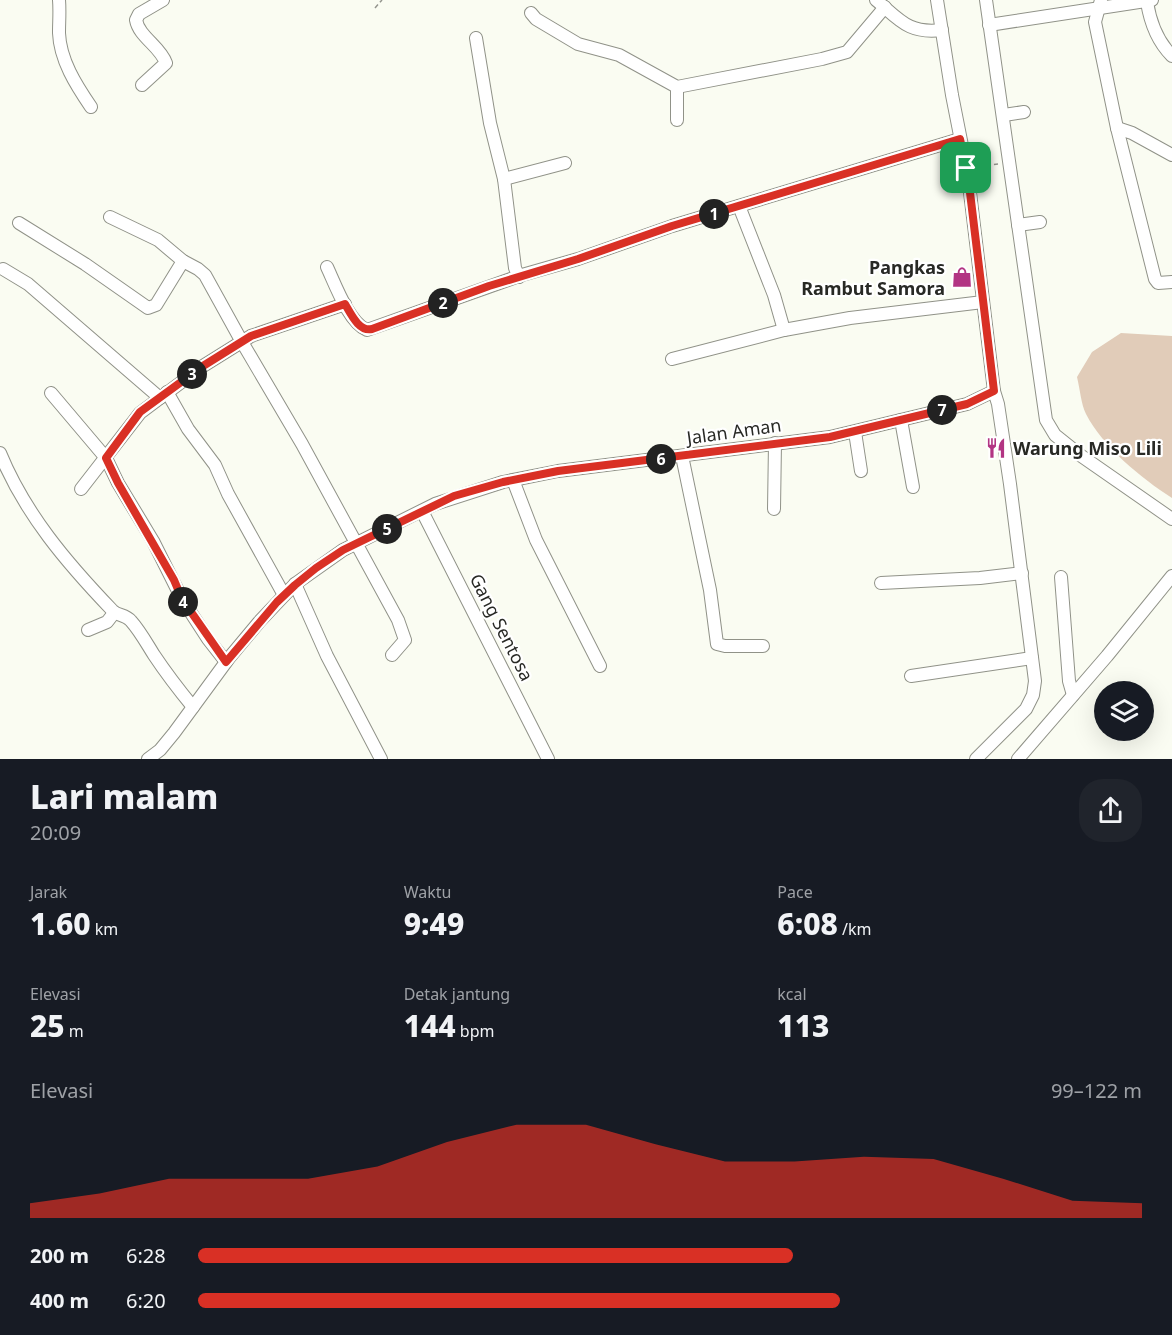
<!DOCTYPE html>
<html lang="id">
<head>
<meta charset="utf-8">
<style>
  :root { --surface:#171b24; --page:#20242c; --text:#f1f3f6; --muted:#9ea1a6; --accent:#d93025 }
  body { margin:0; font-family:"Noto Sans",sans-serif; background:var(--page); color:var(--text); height:100vh; display:flex; flex-direction:column; font-size:22px; white-space:nowrap }
  * { box-sizing:border-box; margin:0 }
  p { font-size:20px; color:var(--muted) }
  .icon { flex:none; width:33px; height:33px; fill:none; stroke:currentColor; stroke-width:2; stroke-linecap:round; stroke-linejoin:round }
  .map { position:relative; height:759px; overflow:hidden }
  .sheet { display:flex; flex-direction:column; background:var(--surface); flex:1 }
  .sheet>* { flex:none }
  .tools { position:absolute; left:1094px; top:681px; display:grid; gap:12px }
  .tools a { display:grid; place-items:center; width:60px; height:60px; border-radius:50%; background:var(--surface); box-shadow:0 6px 24px #0002; font-size:30px }
  .pin { position:absolute; display:grid; place-items:center; width:51px; height:51px; color:#fff; margin:-26px; border-radius:12px; box-shadow:0 3px 9px #0006 }
  .km { position:absolute; width:30px; height:30px; margin:-15px; border-radius:50%; background:#222; color:#fff; font-size:16px; line-height:30px; text-align:center }
  .round { display:grid; place-items:center; flex:none; width:63px; height:63px; border-radius:24px; background:var(--page) }
  .summary { display:flex; align-items:center; justify-content:space-between; height:102px; padding:0 30px }
  h1 { font-size:33px; font-weight:800; line-height:45px }
  .metrics { display:grid; grid-template-columns:repeat(3,1fr); gap:9px; height:102px; padding:6px 30px }
  .metrics div { display:grid; align-content:center }
  .metrics b { font-size:30px; font-weight:800 }
  .metrics small { font-size:16px; font-weight:400 }
  .metrics p { font-size:16px }
  .chart { height:168px; padding:12px 30px }
  .chart p { display:flex; justify-content:space-between }
  .chart svg { width:100%; height:108px; margin-top:6px; fill:var(--accent); opacity:.7 }
  ul { padding:0 30px; list-style:none; font-size:20px }
  li { display:grid; grid-template-columns:96px 72px 1fr; align-items:center; height:45px }
  li i { height:15px; border-radius:8px; background:var(--accent) }
  .map>svg:first-child { display:block }
  .green { fill:#e1ccb9 }
  .lines { fill:none; stroke-linecap:round; stroke-linejoin:round }
  .minor-casing { stroke:#909288; stroke-width:14 }
  .path { stroke:#94958e; stroke-width:1.5; stroke-dasharray:4.5 3; stroke-linecap:butt }
  .minor { stroke:#fff; stroke-width:12 }
  .route-casing { stroke:#fff; stroke-width:12 }
  .route { stroke:#d93025; stroke-width:8 }
  .labels { text-anchor:middle; dominant-baseline:central; stroke-width:4.5; stroke-linejoin:round; paint-order:stroke }
  .poi-label { font-size:18px; font-weight:bold; fill:#282925; stroke:#fff; text-anchor:end }
  .street-label { font-size:18px; fill:#282925; stroke:#fff }
</style>
</head>
<body>
<div class="map">
<svg width="1172" height="759" viewBox="0 0 1172 759">
  <rect width="100%" height="100%" fill="#fafcf2"/>
  <path class="green" d="M1121,333L1172,336V498C1141,478 1103,447 1086,414C1081,404 1080,389 1077,377L1092,352Z"/>
  <g class="lines">
    <g class="minor-casing">
      <g id="minor">
        <path d="M59,0C60,11 59,22 59,33C60,60 76,85 91,107"/>
        <path d="M876,0C900,20 908,34 942,30"/>
        <polyline points="937,0 952,95 968,176 994,391 998,404 1010,484 1035,681 1033,695 1026,709 976,759"/>
        <polyline points="986,0 1046,420 1055,435 1080,455 1172,519"/>
        <polyline points="1101,0 1095,22 1117,128 1155,279 1158,283 1172,282"/>
        <path d="M1147,2C1150,21 1158,42 1172,56"/>
        <polyline points="531,13 536,19 578,44 619,55 677,87 822,59 847,52 885,7"/>
        <polyline points="989,25 1152,0"/>
        <polyline points="476,38 490,123 504,179 515,268 519,277"/>
        <path d="M142,85L166,63C160,46 139,37 136,20L139,14L163,0"/>
        <polyline points="1004,115 1024,112"/>
        <polyline points="677,120 677,87"/>
        <polyline points="1117,128 1132,133 1172,155"/>
        <polyline points="504,179 565,163"/>
        <polyline points="739,206 774,295 784,330"/>
        <polyline points="110,217 158,240 183,261 198,269 205,275 242,342 302,444 398,620 405,640 392,655"/>
        <polyline points="19,223 85,264 148,308 156,305 183,261"/>
        <polyline points="1018,225 1040,222"/>
        <path d="M327,267C335,284 349,323 367,330L522,275L578,259L672,226L960,139"/>
        <polyline points="3,269 28,284 160,398 203,366 251,336 345,304"/>
        <polyline points="672,359 784,330 850,318 983,302"/>
        <polyline points="167,392 188,429 215,465 228,494 284,595"/>
        <polyline points="51,393 106,458 118,483 153,541 182,599 208,639 226,662"/>
        <polyline points="901,420 913,487"/>
        <polyline points="855,432 861,471"/>
        <path d="M0,453C25,514 67,563 112,610C117,616 125,614 131,621C140,631 147,644 154,655C166,673 179,690 193,707"/>
        <polyline points="682,456 710,590 717,644 725,646 763,646"/>
        <polyline points="513,480 536,540 600,666"/>
        <polyline points="81,489 140,413 160,398"/>
        <polyline points="774,509 775,443"/>
        <polyline points="422,511 548,759"/>
        <polyline points="1061,577 1069,681 1073,695"/>
        <polyline points="881,583 980,578 1022,573"/>
        <polyline points="295,584 327,656 381,759"/>
        <polyline points="88,630 107,622 114,613"/>
        <polyline points="911,676 1032,658"/>
        <polyline points="148,759 160,750 174,733 229,658 259,622 295,584 343,550 435,504 503,482 558,471 830,437 967,404 994,391"/>
        <polyline points="1018,759 1107,656 1172,576"/>
      </g>
    </g>
    <g class="path">
      <polyline points="375,8 382,0"/>
      <polyline points="979,166 998,164"/>
    </g>
    <use href="#minor" class="minor"/>
  </g>
  <g class="lines">
    <g class="route-casing">
      <path id="route" d="M960,139L968,176L994,391L967,404L830,437L558,471L503,482L454,496L343,550L316,568L295,585L277,602L226,662L182,599L174,580L118,483L106,458L140,412L203,366L251,336L345,304C351,314 359,332 372,329L489,286L578,259L672,226Z"/>
    </g>
    <use href="#route" class="route"/>
  </g>
  <defs>
    <g id="shop-bare" transform="scale(1.62)"><path d="M-5-2.5h2.3a2.7 3.5 0 0 1 5.4 0H5L5.5 6h-11ZM-1.5-2.5h3a1.5 2.3 0 0 0-3 0Z" fill="#b23483" stroke="#fff" stroke-width="2.5" paint-order="stroke"/></g>
    <g id="restaurant-bare" transform="scale(1.62)"><path d="M-5-6h1v4h1v-4h1v4h1v-4h1v5L-1.5 .5V6h-2V.5L-5-1ZM5-6V6H3V1.5H1.5Q1.5-4 5-6Z" fill="#b23483" stroke="#fff" stroke-width="2.5" paint-order="stroke"/></g>
  </defs>
  <g fill-rule="evenodd">
    <use href="#shop-bare" x="962" y="277"/>
    <use href="#restaurant-bare" x="996" y="448"/>
  </g>
  <g class="labels">
    <g class="poi-label">
      <text x="945" y="267">Pangkas<tspan x="945" dy="21">Rambut Samora</tspan></text>
      <text x="1013" y="448" text-anchor="start">Warung Miso Lili</text>
    </g>
    <g class="street-label">
      <text transform="translate(734 431) rotate(-8)">Jalan Aman</text>
      <text transform="translate(502 627) rotate(63)">Gang Sentosa</text>
    </g>
  </g>
</svg>
<div class="tools">
<a><svg class="icon" aria-label="layers" viewBox="0 0 24 24"><path d="M12 4l9 5-9 5-9-5zM3 14l9 5 9-5"/></svg></a>
</div>
<div class="pin" style="left:966px;top:168px;background:#1e9e55"><svg class="icon" aria-label="arrive" viewBox="0 0 24 24"><path d="M6 21V4h12l-3 4 3 4H6"/></svg></div>
<b class="km" style="left:714px;top:214px">1</b>
<b class="km" style="left:443px;top:303px">2</b>
<b class="km" style="left:192px;top:374px">3</b>
<b class="km" style="left:183px;top:602px">4</b>
<b class="km" style="left:387px;top:529px">5</b>
<b class="km" style="left:661px;top:459px">6</b>
<b class="km" style="left:942px;top:410px">7</b>
</div>
<section class="sheet">
<div class="summary"><div><h1>Lari malam</h1><p>20:09</p></div><a class="round"><svg class="icon" aria-label="share" viewBox="0 0 24 24"><path d="M12 15V3M7 8l5-5 5 5M5 13v7h14v-7"/></svg></a></div>
<div class="metrics">
<div><p>Jarak</p><b>1.60<small> km</small></b></div>
<div><p>Waktu</p><b>9:49</b></div>
<div><p>Pace</p><b>6:08<small> /km</small></b></div>
</div>
<div class="metrics">
<div><p>Elevasi</p><b>25<small> m</small></b></div>
<div><p>Detak jantung</p><b>144<small> bpm</small></b></div>
<div><p>kcal</p><b>113</b></div>
</div>
<div class="chart"><p><span>Elevasi</span>99–122 m</p>
<svg viewBox="0 0 160 44" preserveAspectRatio="none"><path d="M0 44V38L10 34L20 28L30 28L40 28L50 23L60 13L70 6L80 6L90 14L100 21L110 21L120 19L130 20L140 28L150 37L160 38V44z"/></svg>
</div>
<ul>
<li><b>200 m</b>6:28<i style="width:63%"></i></li>
<li><b>400 m</b>6:20<i style="width:68%"></i></li>
</ul>
</section>
</body>
</html>
